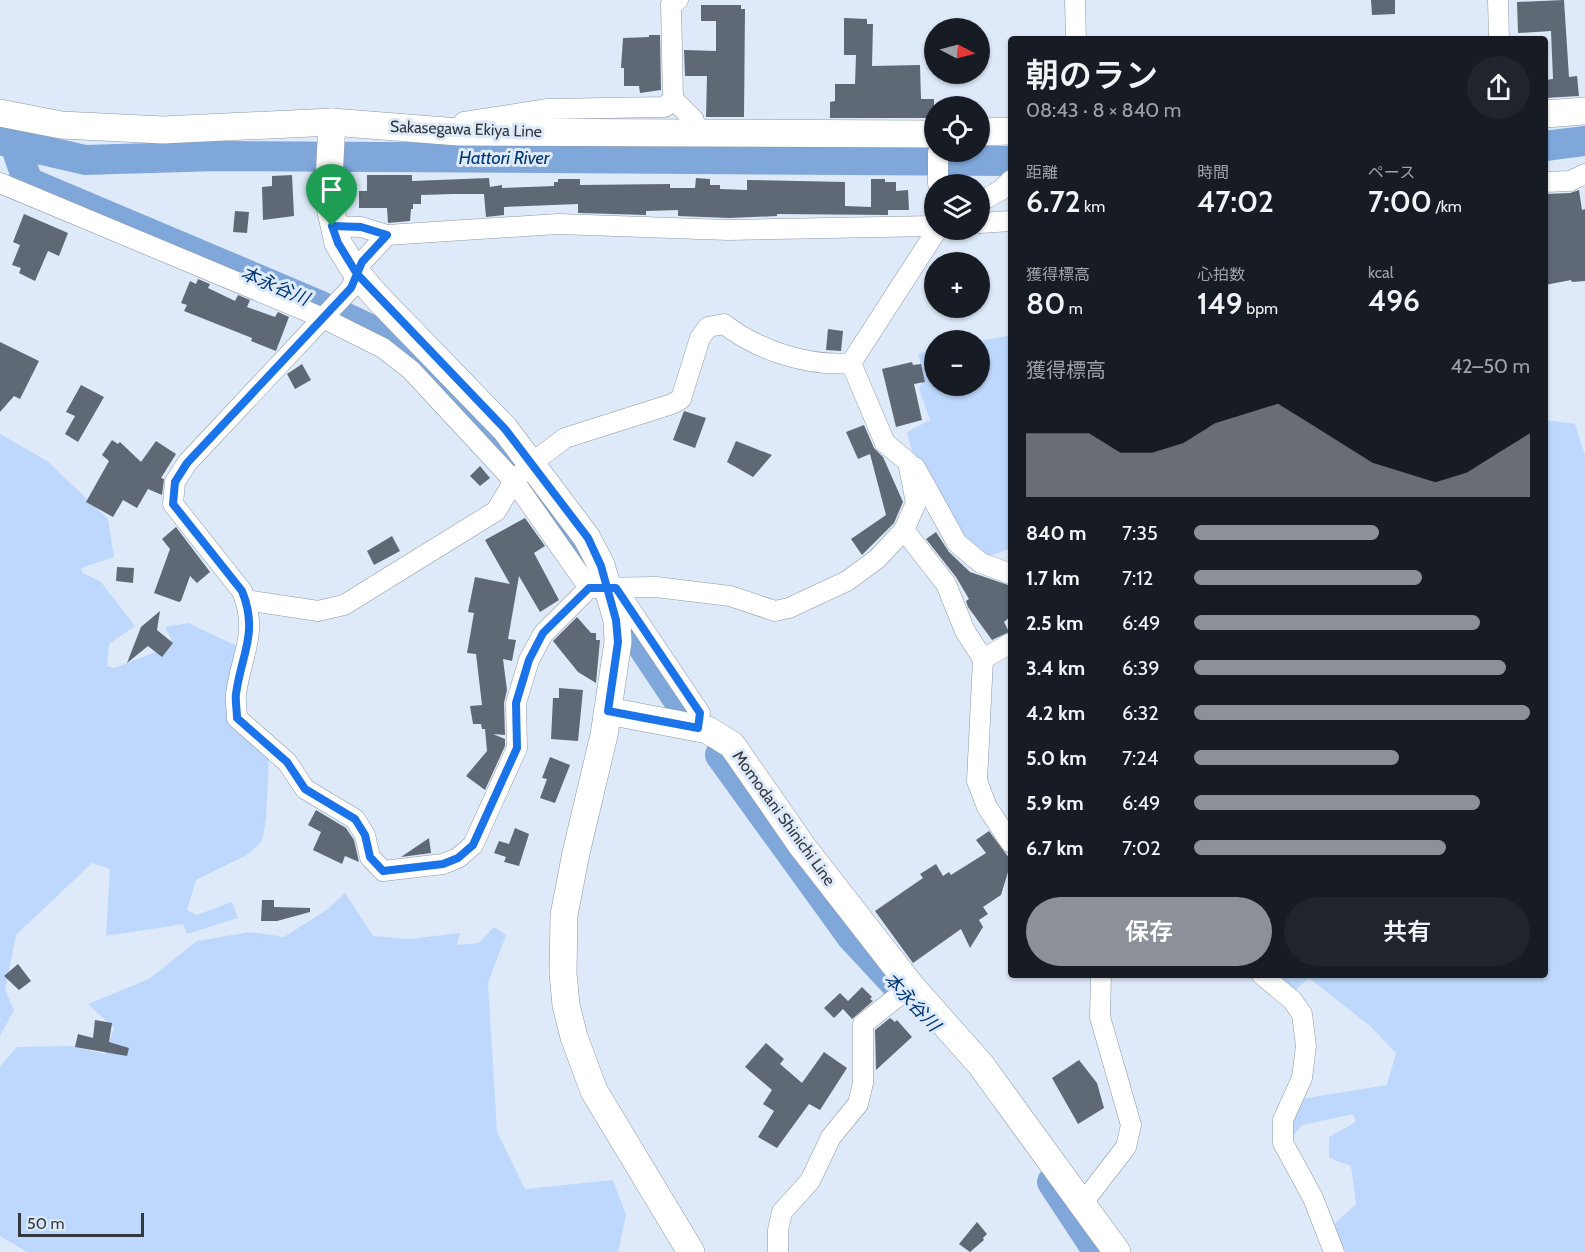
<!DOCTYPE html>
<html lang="ja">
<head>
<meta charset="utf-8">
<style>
  :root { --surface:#171b24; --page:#20242c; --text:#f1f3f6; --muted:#9ea1a6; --accent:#8c9099 }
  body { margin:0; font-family:Cabin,"Noto Sans JP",sans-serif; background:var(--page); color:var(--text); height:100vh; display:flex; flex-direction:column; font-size:22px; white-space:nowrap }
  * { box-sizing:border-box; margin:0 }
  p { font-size:20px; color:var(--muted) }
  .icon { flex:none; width:33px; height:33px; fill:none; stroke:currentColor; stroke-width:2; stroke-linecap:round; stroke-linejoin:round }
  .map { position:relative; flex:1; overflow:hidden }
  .drawer { position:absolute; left:1008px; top:36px; width:540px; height:942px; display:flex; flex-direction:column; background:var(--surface); border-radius:6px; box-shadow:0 2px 4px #0004 }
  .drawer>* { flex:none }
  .needle { width:39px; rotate:96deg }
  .controls { position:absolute; left:924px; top:18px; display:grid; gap:12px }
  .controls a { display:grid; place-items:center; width:66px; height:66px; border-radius:50%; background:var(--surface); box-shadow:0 2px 4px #0004; font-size:30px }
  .scale { position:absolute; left:18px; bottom:15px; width:126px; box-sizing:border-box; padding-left:6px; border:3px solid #33383e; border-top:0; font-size:16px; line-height:21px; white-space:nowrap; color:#33383e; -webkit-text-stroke:4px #deeaf9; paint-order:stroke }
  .pin { position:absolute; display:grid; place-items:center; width:51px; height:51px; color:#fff; margin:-62px -26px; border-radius:50% 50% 50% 0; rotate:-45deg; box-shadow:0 0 6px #0007 }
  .pin .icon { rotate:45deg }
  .round { display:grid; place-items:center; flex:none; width:63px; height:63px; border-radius:32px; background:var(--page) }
  .head { display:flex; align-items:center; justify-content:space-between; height:102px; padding:0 18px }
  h1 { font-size:33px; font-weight:600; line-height:45px }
  .stats { display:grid; grid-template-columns:repeat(3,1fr); gap:9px; height:102px; padding:6px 18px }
  .stats div { display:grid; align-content:center }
  .stats b { font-size:30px; font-weight:600 }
  .stats small { font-size:16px; font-weight:400 }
  .stats p { font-size:16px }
  .chart { height:168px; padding:12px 18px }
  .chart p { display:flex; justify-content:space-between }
  .chart svg { width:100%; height:108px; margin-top:6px; fill:var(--accent); opacity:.7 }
  .cta { display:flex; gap:12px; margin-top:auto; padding:12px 18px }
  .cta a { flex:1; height:69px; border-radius:36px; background:var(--accent); color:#fff; font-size:24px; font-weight:600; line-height:69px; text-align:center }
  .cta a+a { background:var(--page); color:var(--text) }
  ul { padding:0 18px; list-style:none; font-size:20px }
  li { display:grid; grid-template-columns:96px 72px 1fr; align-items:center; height:45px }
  li i { height:15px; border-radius:8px; background:var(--accent) }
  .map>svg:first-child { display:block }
  .green { fill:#bdd8fc }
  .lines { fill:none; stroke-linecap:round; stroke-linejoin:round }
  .river { stroke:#80a7da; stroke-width:30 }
  .building { fill:#5f6976 }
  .street-casing { stroke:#8d98a6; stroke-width:21 }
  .secondary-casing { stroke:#8d98a6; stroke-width:28 }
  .street { stroke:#fff; stroke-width:20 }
  .secondary { stroke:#fff; stroke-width:27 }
  .route-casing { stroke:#fff; stroke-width:12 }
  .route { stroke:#1a73e8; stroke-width:8 }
  .labels { text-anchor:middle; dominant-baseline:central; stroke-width:6; stroke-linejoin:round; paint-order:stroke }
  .street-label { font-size:16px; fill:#33383e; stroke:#deeaf9 }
  .water-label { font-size:18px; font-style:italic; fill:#003773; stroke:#deeaf9 }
</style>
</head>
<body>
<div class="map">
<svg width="1585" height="1252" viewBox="0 0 1585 1252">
  <rect width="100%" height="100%" fill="#deeaf9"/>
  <g class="green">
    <polygon points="1011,335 1011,548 987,557 958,532 912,451 907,432 930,420 919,388 924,379 918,354 934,349 934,386 980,386 980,341"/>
    <polygon points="1545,420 1575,424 1585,455 1585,1252 1347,1252 1329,1229 1356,1204 1351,1166 1329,1158 1329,1137 1356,1122 1353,1114 1302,1125 1292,1137 1289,1125 1301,1099 1387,1085 1396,1053 1370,1026 1309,978 1293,992 1271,975 1545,975"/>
    <polygon points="0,434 47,461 108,519 114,557 81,568 83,573 101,582 135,626 109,644 107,666 114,668 158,651 172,641 165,627 188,623 241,648 237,663 227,687 228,710 269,757 266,818 262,841 247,855 196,880 187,910 197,915 232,902 238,918 187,934 183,924 106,936 110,869 92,863 16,935 5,990 14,1010 0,1036"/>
    <polygon points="345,893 373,936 409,939 460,933 457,945 479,943 494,927 506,935 488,983 497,1132 525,1189 613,1180 626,1215 618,1252 27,1252 0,1236 0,1066 17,1047 71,1046 105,1054 114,1028 88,1004 149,979 197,941 250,932 284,937 328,909"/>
  </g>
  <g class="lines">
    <g class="river">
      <polyline points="0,140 85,160 218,156 1011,161"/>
      <polyline points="15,145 28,182 319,305 370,329 416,357 532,484 580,555"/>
      <polyline points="1545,146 1585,141"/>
      <polyline points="636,637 682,706"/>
      <polyline points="720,755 851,936 902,991"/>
      <polyline points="1052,1182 1098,1252"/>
    </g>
  </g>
  <g class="building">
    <polygon points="1371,0 1395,0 1395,14 1372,15"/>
    <polygon points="1564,0 1569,77 1577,76 1579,96 1545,98 1545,80 1553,79 1551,31 1518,33 1517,2"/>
    <polygon points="701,5 741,5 741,9 745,9 744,117 706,117 707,76 685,76 684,50 716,51 716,21 701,21"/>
    <polygon points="844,18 867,19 867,24 873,24 872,66 920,65 921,99 934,99 934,118 830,118 830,102 835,101 835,84 855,84 856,55 844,55"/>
    <polygon points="649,35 660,35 661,90 640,93 639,86 624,86 624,68 621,68 623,38 649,37"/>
    <polygon points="292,175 294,216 263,220 262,187 272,186 272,176"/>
    <polygon points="367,175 412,175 412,181 489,178 490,187 502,185 502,188 554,186 554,182 558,182 558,179 580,179 580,185 670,184 670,188 695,188 696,178 710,179 710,185 720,185 720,189 747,190 747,180 845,182 845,206 871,207 871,179 885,179 885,182 896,182 896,191 908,190 909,210 888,210 888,215 777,214 777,216 729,218 678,216 678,210 646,211 646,215 580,213 578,213 578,204 504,207 504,215 486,217 484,194 453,194 421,195 421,204 413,204 413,209 411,209 410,221 388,223 387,208 359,208 359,191 367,191"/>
    <polygon points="1579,190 1582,210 1585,209 1585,281 1572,282 1571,280 1545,285 1545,194 1570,193"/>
    <polygon points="235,211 249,212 247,233 233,232"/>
    <polygon points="24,214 68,233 59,256 48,251 35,281 19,273 21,268 12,265 20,245 13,242"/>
    <polygon points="198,279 210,284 208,288 235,301 238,295 250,300 247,307 275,317 278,312 289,317 276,351 251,341 252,338 184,311 187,305 181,303 190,281 196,284"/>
    <polygon points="828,329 843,331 841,351 826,350"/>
    <polygon points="0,342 39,361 20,399 14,396 0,412"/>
    <polygon points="912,362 913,365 921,364 925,382 914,384 922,420 896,427 882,369"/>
    <polygon points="302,364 311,380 295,389 287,374"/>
    <polygon points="81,385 104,397 78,442 65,434 75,416 66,412"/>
    <polygon points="684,411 706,418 695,448 673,440"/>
    <polygon points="864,425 874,448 883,457 903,502 894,523 862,555 851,539 886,515 870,454 858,459 846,432"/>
    <polygon points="112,440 118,444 120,442 141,462 156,441 176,454 161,478 164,479 162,495 148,489 137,508 123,500 113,517 86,502 109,461 102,455"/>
    <polygon points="736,441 772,455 753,477 727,462"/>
    <polygon points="480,466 490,478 480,486 470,476"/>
    <polygon points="525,518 545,546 534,553 559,600 540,612 519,576 508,639 516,640 512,661 503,659 507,690 504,703 505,735 493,734 505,739 505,746 485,790 466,776 487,751 485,729 482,729 481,724 473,724 470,706 482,705 476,654 467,653 474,613 468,612 475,577 510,584 485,540"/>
    <polygon points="176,527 210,572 197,583 190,576 181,601 179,602 154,593 170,549 162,539"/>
    <polygon points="936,532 949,552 970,572 1011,586 1011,616 1004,622 1009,632 992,640 968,607 966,601 969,599 956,577 926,539"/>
    <polygon points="392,536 400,551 374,565 367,551"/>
    <polygon points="117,567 134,568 133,583 116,581"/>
    <polygon points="160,611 157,630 173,643 162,657 148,646 127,663 141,627"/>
    <polygon points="577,617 591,633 596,633 596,640 600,640 596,683 578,672 553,641"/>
    <polygon points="559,688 583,690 578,741 551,739 553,698 559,698"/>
    <polygon points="550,757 570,765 555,803 540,798 547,779 542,778"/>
    <polygon points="316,810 346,828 354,840 359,862 345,856 342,864 313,850 321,832 308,825"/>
    <polygon points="515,828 529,834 519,866 504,862 506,857 494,853 499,841 509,844"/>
    <polygon points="989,831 1009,858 1008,861 1011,862 1001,895 983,907 988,914 979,920 983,927 970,948 961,929 913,963 875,911 923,878 920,874 936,864 943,876 949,872 951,875 986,853 976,840"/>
    <polygon points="429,838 431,853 401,857"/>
    <polygon points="262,900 274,900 274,907 310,908 310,912 277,921 261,921"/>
    <polygon points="18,964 31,981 19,990 4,976"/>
    <polygon points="862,987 872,997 870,999 873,1001 852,1019 843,1009 834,1018 824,1008 840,993 848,1001"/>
    <polygon points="890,1018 895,1022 897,1020 912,1037 876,1070 875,1030"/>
    <polygon points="95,1020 112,1023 109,1042 129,1048 127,1056 75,1047 78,1034 93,1038"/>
    <polygon points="766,1043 784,1059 780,1064 802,1083 824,1052 847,1068 820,1110 809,1104 777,1148 758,1137 774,1111 763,1104 772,1090 745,1067"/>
    <polygon points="1079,1060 1097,1083 1104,1108 1078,1124 1052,1078"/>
    <polygon points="977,1222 987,1234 983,1238 984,1240 970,1252 959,1244"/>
  </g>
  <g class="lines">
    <g class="street-casing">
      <g id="street">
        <polyline points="1075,0 1076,39"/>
        <polyline points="1498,0 1499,39"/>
        <polyline points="673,99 694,120 694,134"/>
        <polyline points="461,127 464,122 548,109 665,107 673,99 671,4 678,0"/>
        <polyline points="938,152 938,184"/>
        <polyline points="1545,182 1570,181 1585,174"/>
        <polyline points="0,183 323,318 383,348 411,370 514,481 589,588"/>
        <polyline points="980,202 1001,190 1011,180"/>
        <polyline points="980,223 1011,221"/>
        <polyline points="332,226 361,227 387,235 558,224 729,230 934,226"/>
        <path d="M387,235L362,262L351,288L187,463L175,482L173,504L242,591C259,633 241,655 236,694C235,701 237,710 237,718L287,762L305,789L355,819L365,835L370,857L383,871L443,864L458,858L473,845L517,748L516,703L529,660L543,634L589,588L656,587L730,596L775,611L789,608L847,581L877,559L904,530L916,503L908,462L885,443L851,363"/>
        <polyline points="915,467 957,543 981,563 1011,574"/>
        <polyline points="904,530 946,584 965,631 983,659 977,781 987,807 1011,843"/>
        <polyline points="616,588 700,713 698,728"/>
        <path d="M245,600L318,611L344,605L496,511L514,481L532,463L565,438L672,404L681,399L700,338L708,327L724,324C757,350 809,367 851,363L937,230"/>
        <polyline points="983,659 1011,643"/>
        <polyline points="1262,975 1292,1000 1302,1014 1306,1046 1302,1078 1283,1120 1283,1143 1313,1198 1334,1252"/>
        <polyline points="1082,1204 1126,1147 1131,1125 1100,1017 1101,975"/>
        <polyline points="778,1252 778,1230 782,1212 810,1181 831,1137 858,1104 863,1083 863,1024 911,986"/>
      </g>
    </g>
    <g class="secondary-casing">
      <g id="secondary">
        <polyline points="0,113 61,125 163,130 332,122 458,132 934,134"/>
        <polyline points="1545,114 1585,111"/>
        <polyline points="332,122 329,180 330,207 338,243 357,274 378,298 505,429 587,538 601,565 617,620 618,642 604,735 576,853 564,915 563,973 566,1005 574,1037 594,1091 691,1252"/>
        <polyline points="980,132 1011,131"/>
        <polyline points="608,711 708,730 732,745 802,846 911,986 981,1065 1117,1252"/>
      </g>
    </g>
    <use href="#street" class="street"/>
    <use href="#secondary" class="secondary"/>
  </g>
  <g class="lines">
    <g class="route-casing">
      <path id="route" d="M332,226L338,243L357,274L351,288L187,463L175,482L173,504L242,591C259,633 241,655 236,694C235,701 237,710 237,718L287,762L305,789L355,819L365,835L370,857L383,871L443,864L458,858L473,845L517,748L516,703L529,660L543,633L589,588H616L700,713L698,728L608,711L618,642L616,620L601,566L588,538L505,429L357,274L362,262L387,235L361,227L332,226"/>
    </g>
    <use href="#route" class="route"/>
  </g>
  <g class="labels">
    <g class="street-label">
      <text transform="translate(466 129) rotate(2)">Sakasegawa Ekiya Line</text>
      <text transform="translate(784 818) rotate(54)">Momodani Shinichi Line</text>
    </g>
    <g class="water-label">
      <text x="504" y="158">Hattori River</text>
      <text transform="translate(275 286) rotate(23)">本永谷川</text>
      <text transform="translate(912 1002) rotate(47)">本永谷川</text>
    </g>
  </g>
</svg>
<div class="controls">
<a><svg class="needle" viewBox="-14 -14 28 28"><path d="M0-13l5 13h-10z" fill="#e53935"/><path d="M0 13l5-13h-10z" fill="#9ea1a6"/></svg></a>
<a><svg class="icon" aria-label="locate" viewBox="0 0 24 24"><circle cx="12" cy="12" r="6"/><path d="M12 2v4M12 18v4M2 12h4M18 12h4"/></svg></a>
<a><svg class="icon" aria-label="layers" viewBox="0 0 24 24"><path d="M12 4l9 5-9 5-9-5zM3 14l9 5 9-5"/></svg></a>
<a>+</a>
<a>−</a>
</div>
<div class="scale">50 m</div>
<div class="pin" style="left:332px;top:226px;background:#1e9e55"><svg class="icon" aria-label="arrive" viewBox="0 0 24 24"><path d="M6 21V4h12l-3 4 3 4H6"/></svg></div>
<section class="drawer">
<div class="head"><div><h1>朝のラン</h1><p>08:43 · 8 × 840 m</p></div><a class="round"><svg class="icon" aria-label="share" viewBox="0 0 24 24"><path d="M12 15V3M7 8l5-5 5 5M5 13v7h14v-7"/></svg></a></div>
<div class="stats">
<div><p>距離</p><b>6.72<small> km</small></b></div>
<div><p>時間</p><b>47:02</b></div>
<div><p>ペース</p><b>7:00<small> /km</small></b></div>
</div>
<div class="stats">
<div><p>獲得標高</p><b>80<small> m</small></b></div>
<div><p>心拍数</p><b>149<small> bpm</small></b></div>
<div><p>kcal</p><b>496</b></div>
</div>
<div class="chart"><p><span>獲得標高</span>42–50 m</p>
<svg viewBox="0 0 160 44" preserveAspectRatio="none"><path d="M0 44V18L10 18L20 18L30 26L40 26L50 22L60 14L70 10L80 6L90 14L100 22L110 30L120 34L130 38L140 34L150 26L160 18V44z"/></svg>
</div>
<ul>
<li><b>840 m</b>7:35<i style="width:55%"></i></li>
<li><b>1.7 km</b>7:12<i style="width:68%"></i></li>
<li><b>2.5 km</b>6:49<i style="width:85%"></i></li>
<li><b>3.4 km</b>6:39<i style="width:93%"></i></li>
<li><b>4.2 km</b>6:32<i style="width:100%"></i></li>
<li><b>5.0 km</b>7:24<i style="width:61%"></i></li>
<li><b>5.9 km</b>6:49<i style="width:85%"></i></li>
<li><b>6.7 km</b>7:02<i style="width:75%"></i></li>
</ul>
<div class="cta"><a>保存</a><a>共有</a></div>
</section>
</div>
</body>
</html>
